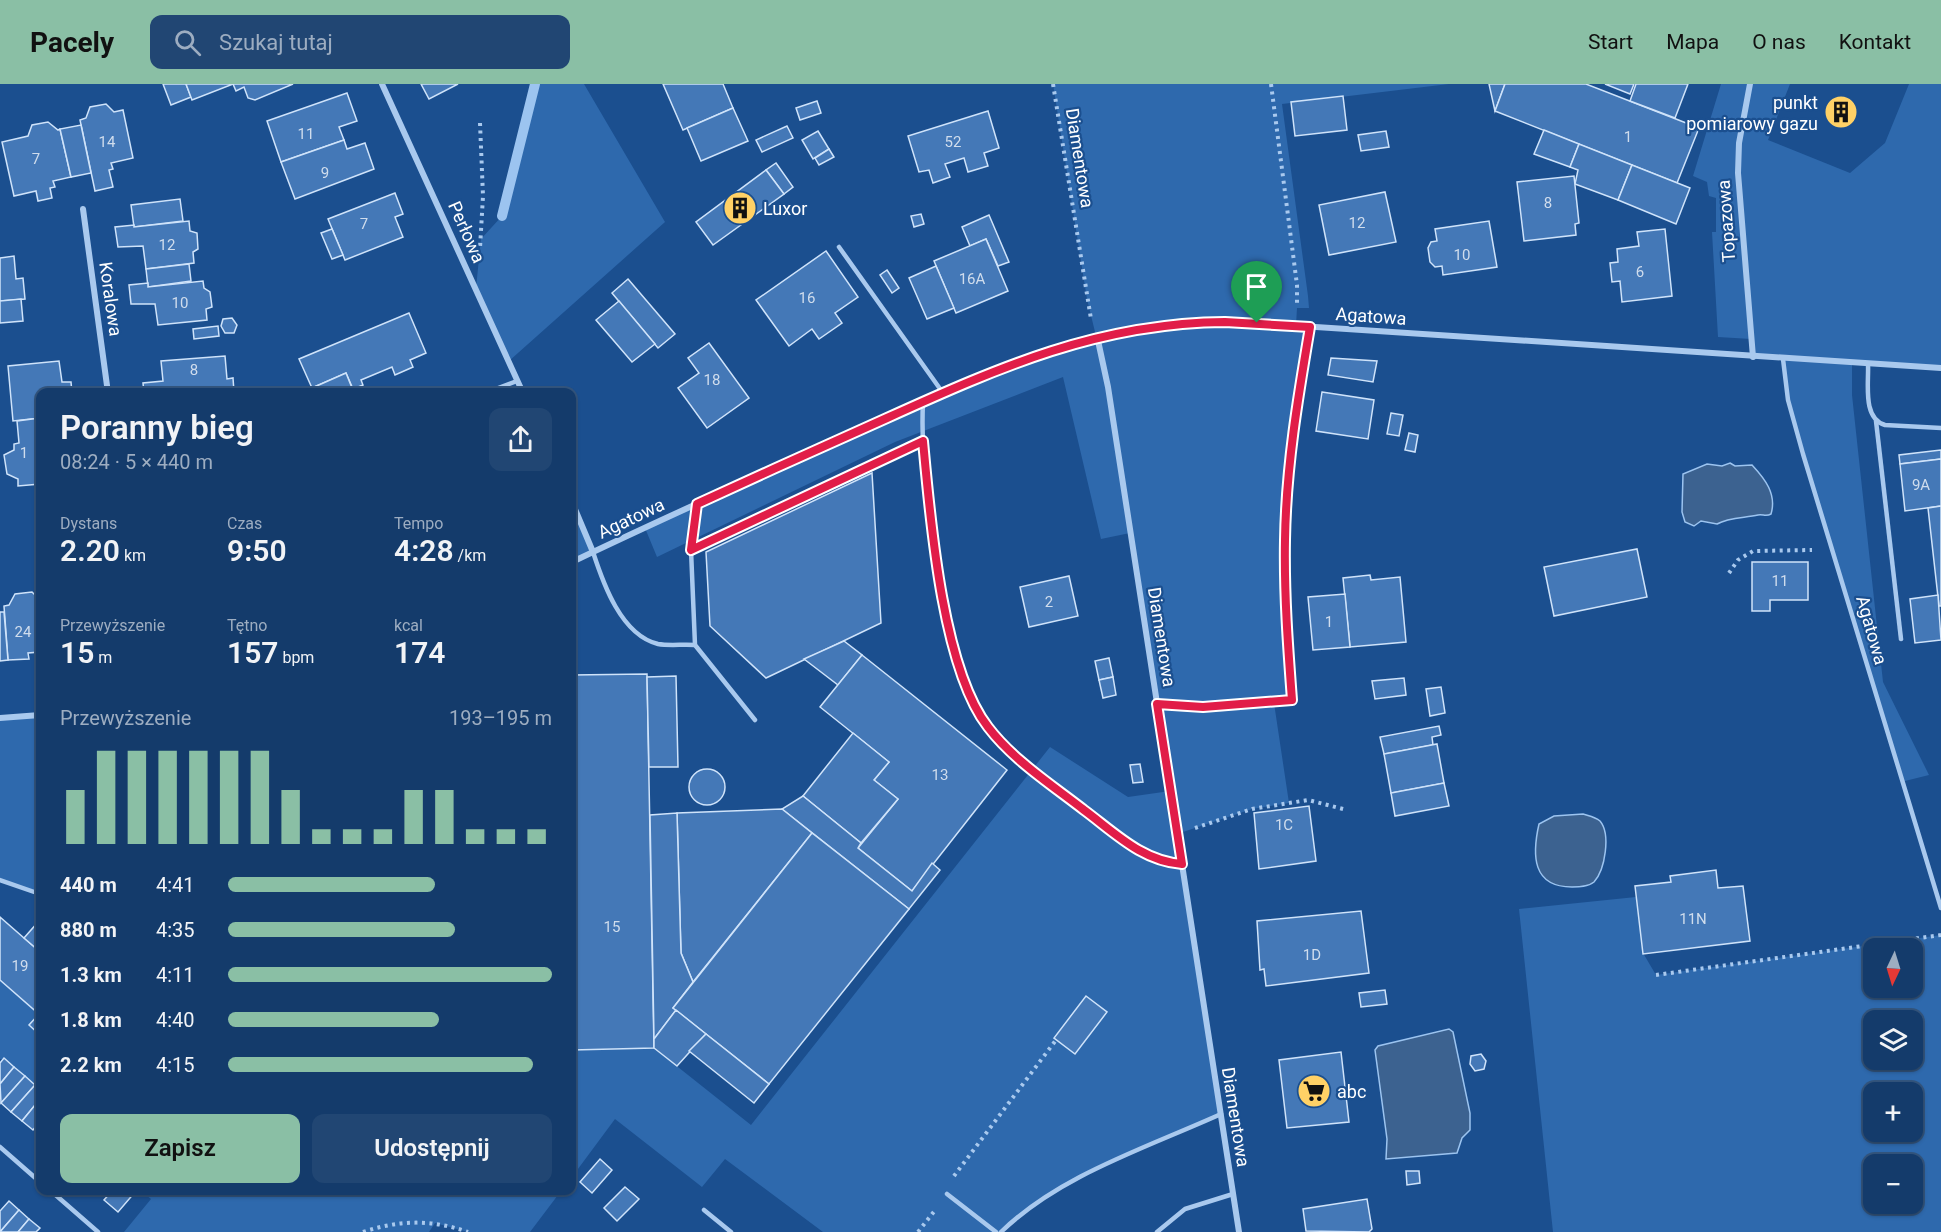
<!DOCTYPE html>
<html lang="pl">
<head>
<meta charset="utf-8">
<style>
  :root { --surface:#143b6b; --page:#214673; --text:#f1f3f6; --muted:#9dadc1; --line:#33557e; --accent:#8abfa5 }
  body { margin:0; font-family:Roboto,sans-serif; background:var(--page); color:var(--text); height:100vh; display:flex; flex-direction:column; font-size:22px; white-space:nowrap }
  * { box-sizing:border-box; margin:0 }
  p { font-size:20px; color:var(--muted) }
  .icon { flex:none; width:33px; height:33px; fill:none; stroke:currentColor; stroke-width:2; stroke-linecap:round; stroke-linejoin:round }
  .map { position:relative; flex:1; overflow:hidden }
  .sheet { position:absolute; left:36px; top:304px; width:540px; height:807px; display:flex; flex-direction:column; background:var(--surface); border-radius:12px; box-shadow:0 2px 4px #0004,0 0 0 2px var(--line) }
  .sheet>* { flex:none }
  .needle { width:39px; rotate:184deg }
  .buttons { position:absolute; left:1863px; top:854px; display:grid; gap:12px }
  .buttons a { display:grid; place-items:center; width:60px; height:60px; border-radius:12px; background:var(--surface); box-shadow:0 2px 4px #0004,0 0 0 2px var(--line); font-size:30px }
  .pin { position:absolute; display:grid; place-items:center; width:51px; height:51px; color:#fff; margin:-62px -26px; border-radius:50% 50% 50% 0; rotate:-45deg; box-shadow:0 0 6px #0007 }
  .pin .icon { rotate:45deg }
  .round { display:grid; place-items:center; flex:none; width:63px; height:63px; border-radius:12px; background:var(--page) }
  .summary { display:flex; align-items:center; justify-content:space-between; height:102px; padding:0 24px }
  h1 { font-size:33px; font-weight:600; line-height:45px }
  .metrics { display:grid; grid-template-columns:repeat(3,1fr); gap:9px; height:102px; padding:6px 24px }
  .metrics div { display:grid; align-content:center }
  .metrics b { font-size:30px; font-weight:600 }
  .metrics small { font-size:16px; font-weight:400 }
  .metrics p { font-size:16px }
  .chart { height:168px; padding:12px 24px }
  .chart p { display:flex; justify-content:space-between }
  .chart svg { width:100%; height:108px; margin-top:6px; stroke:var(--accent); stroke-width:6 }
  .button { display:flex; gap:12px; margin-top:auto; padding:12px 24px }
  .button a { flex:1; height:69px; border-radius:12px; background:var(--accent); color:#111; font-size:24px; font-weight:600; line-height:69px; text-align:center }
  .button a+a { background:var(--page); color:var(--text) }
  ul { padding:0 24px; list-style:none; font-size:20px }
  li { display:grid; grid-template-columns:96px 72px 1fr; align-items:center; height:45px }
  li i { height:15px; border-radius:8px; background:var(--accent) }
  header { display:flex; align-items:center; gap:36px; box-sizing:border-box; height:84px; padding:0 30px; background:var(--accent); color:#111 }
  header strong { font-size:28px }
  nav { display:flex; gap:33px; margin-inline-start:auto; font-size:21px }
  .search { width:420px; height:54px; background:var(--page); display:flex; align-items:center; gap:15px; box-sizing:border-box; padding:0 21px; border-radius:12px; color:var(--muted); font-size:22px }
  .map>svg:first-child { display:block }
  .green { fill:#2e69ad; fill-rule:evenodd }
  .water { fill:#3c6290; stroke:#9cc4f0; stroke-width:1.5 }
  .lines { fill:none; stroke-linecap:round; stroke-linejoin:round }
  .stream { stroke:#9cc4f0; stroke-width:10 }
  .building { fill:#4478b7; stroke:#cfe3fa; stroke-width:1.5 }
  .path { stroke:#a9c9ee; stroke-width:4; stroke-dasharray:3 4.5; stroke-linecap:butt }
  .lane { stroke:#a9c9ee; stroke-width:4.5 }
  .street { stroke:#a9c9ee; stroke-width:6 }
  .route-casing { stroke:#fff; stroke-width:12 }
  .route { stroke:#e11d48; stroke-width:8 }
  .labels { text-anchor:middle; dominant-baseline:central; stroke-width:4.5; stroke-linejoin:round; paint-order:stroke }
  .number-label { font-size:15px; fill:#d0dded }
  .poi-label { font-size:18px; fill:#fff; stroke:#1b4f8f; text-anchor:start }
  .street-label { font-size:18px; fill:#fff; stroke:#1b4f8f }
</style>
</head>
<body>
<header>
<strong>Pacely</strong>
<div class="search"><svg class="icon" aria-label="search" viewBox="0 0 24 24"><circle cx="10" cy="10" r="6"/><path d="M15 15l6 6"/></svg>Szukaj tutaj</div>
<nav><a>Start</a><a>Mapa</a><a>O nas</a><a>Kontakt</a></nav>
</header>
<div class="map">
<svg width="1941" height="1148" viewBox="0 0 1941 1148">
  <rect width="100%" height="100%" fill="#1b4f8f"/>
  <g class="green">
    <polygon points="535,0 584,0 665,138 509,277 476,204 481,155 502,132"/>
    <path d="M1053,0H1449L1282,20L1308,212L1309,224H1297L1296,241L1310,243C1298,313 1286,384 1285,456C1284,510 1288,563 1292,616L1274,619L1289,719L1252,725L1177,750L1221,1030L1081,1093L1034,1121L1001,1148H823L725,1075L702,1103L615,1035L572,1093V966L654,964L751,1041L1050,663L1128,713L1170,707L1130,449L1101,455L1063,293L895,358L657,473L645,444C793,377 941,300 1096,252L1087,215Z"/>
    <polygon points="1721,0 1790,0 1768,56 1850,89 1885,59 1909,0 1941,0 1941,284 1852,279 1852,311 1883,598 1929,691 1901,698 1788,316 1783,275 1753,273 1751,255 1718,253 1712,148 1716,148 1716,114 1709,112 1707,98 1693,92"/>
    <polygon points="572,418 593,468 572,478"/>
    <polygon points="40,631 40,810 0,796 0,634"/>
    <path d="M1636,813L1643,869L1656,891L1941,851V1148H1553L1519,825ZM1874,864H1912V903H1874ZM1874,936H1912V975H1874ZM1874,1008H1912V1047H1874ZM1874,1080H1912V1119H1874Z"/>
    <polygon points="0,896 39,930 29,941 40,951 40,1006 4,975 0,975"/>
    <polygon points="141,1107 561,1107 530,1148 468,1148 435,1139 429,1148 124,1148 151,1115"/>
  </g>
  <g class="water">
    <path d="M1730,379L1735,382L1752,381C1765,395 1777,410 1771,430C1766,433 1763,430 1758,431C1745,434 1729,433 1717,440L1701,437L1694,442L1685,438L1682,428L1683,390L1707,380L1722,382Z"/>
    <path d="M1583,730C1589,732 1595,733 1600,737C1611,750 1605,786 1594,798C1588,803 1579,803 1572,803C1532,803 1532,771 1539,740L1554,732Z"/>
    <polygon points="1449,945 1453,948 1470,1029 1470,1046 1462,1054 1457,1069 1386,1075 1387,1055 1375,966 1378,962"/>
  </g>
  <g class="lines">
    <polyline class="stream" points="502,132 535,0"/>
  </g>
  <g class="building">
    <polygon points="163,0 186,0 191,13 171,21"/>
    <polygon points="186,0 233,0 192,16"/>
    <polygon points="233,0 293,0 255,16 248,14 244,3 236,7"/>
    <polygon points="421,0 458,0 429,15"/>
    <polygon points="663,0 723,0 733,24 683,46"/>
    <polygon points="1489,0 1505,0 1495,27"/>
    <polygon points="1505,0 1586,0 1699,44 1677,99 1495,27"/>
    <polygon points="1605,0 1634,0 1630,10"/>
    <polygon points="1636,0 1688,0 1675,34 1630,17"/>
    <polygon points="347,9 357,37 339,43 344,56 281,78 267,37"/>
    <polygon points="1343,12 1347,46 1295,52 1291,18"/>
    <polygon points="817,17 821,29 800,36 796,24"/>
    <polygon points="106,20 114,28 123,26 133,74 111,79 113,85 109,86 113,103 95,107 80,36 86,34 90,23"/>
    <polygon points="1837,21 1848,26 1845,35 1834,31"/>
    <polygon points="733,24 748,57 701,77 687,44"/>
    <polygon points="988,27 999,64 984,69 988,82 968,88 964,74 945,80 950,93 933,99 929,86 919,88 908,52"/>
    <polygon points="48,38 58,46 60,45 71,93 53,97 55,103 50,104 52,114 38,117 36,107 14,112 2,58 28,52 32,41"/>
    <polygon points="81,41 91,89 71,93 60,45"/>
    <polygon points="787,42 793,54 762,68 756,56"/>
    <polygon points="1544,46 1579,60 1570,83 1534,70"/>
    <polygon points="818,47 829,65 813,75 802,56"/>
    <polygon points="1386,47 1389,63 1361,67 1358,51"/>
    <polygon points="344,56 347,65 365,59 374,85 295,115 281,78"/>
    <polygon points="1579,60 1632,81 1618,116 1575,100 1578,86 1570,83"/>
    <polygon points="829,65 834,73 819,81 815,74"/>
    <polygon points="776,79 793,103 784,110 766,86"/>
    <polygon points="1632,81 1690,104 1676,140 1618,116"/>
    <polygon points="766,86 784,110 713,161 696,138"/>
    <polygon points="1574,92 1579,139 1575,140 1576,151 1524,157 1517,98"/>
    <polygon points="1385,108 1396,158 1329,171 1319,121"/>
    <polygon points="395,109 403,130 395,133 403,153 345,176 328,135"/>
    <polygon points="180,115 183,137 134,143 131,121"/>
    <polygon points="921,130 924,140 914,143 911,132"/>
    <polygon points="989,131 1009,178 998,182 986,155 970,162 962,143"/>
    <polygon points="189,137 190,147 197,149 198,165 193,168 194,179 146,185 143,162 118,163 115,143 134,141 134,143"/>
    <polygon points="1489,137 1497,183 1443,191 1442,182 1435,183 1430,178 1428,164 1431,158 1437,157 1435,145"/>
    <polygon points="332,145 343,171 332,175 321,149"/>
    <polygon points="1665,145 1672,212 1622,218 1620,197 1612,198 1610,179 1618,178 1617,165 1639,162 1637,148"/>
    <polygon points="986,155 1008,207 956,229 934,177"/>
    <polygon points="826,167 858,213 835,229 842,239 819,255 812,245 789,262 756,216"/>
    <polygon points="14,172 16,195 23,194 25,215 0,217 0,174"/>
    <polygon points="189,180 191,197 148,203 146,185"/>
    <polygon points="936,182 954,224 927,235 909,194"/>
    <polygon points="887,186 899,204 892,209 880,191"/>
    <polygon points="628,195 675,250 658,264 612,209"/>
    <polygon points="203,197 204,204 210,208 212,223 206,225 207,236 158,241 155,220 131,220 129,201 148,199 148,203"/>
    <polygon points="21,215 23,237 0,239 0,217"/>
    <polygon points="619,217 655,260 632,278 596,236"/>
    <polygon points="409,229 426,269 410,276 413,283 395,291 392,283 361,296 363,301 353,305 346,289 312,304 299,275"/>
    <polygon points="232,234 237,241 234,249 225,249 221,242 223,235"/>
    <polygon points="218,242 219,252 194,255 193,245"/>
    <polygon points="709,259 749,314 707,344 678,304 699,289 688,274"/>
    <polygon points="225,272 227,295 233,294 234,308 144,309 143,299 163,297 161,277"/>
    <polygon points="1331,274 1377,277 1373,298 1328,291"/>
    <polygon points="59,277 62,298 71,298 72,309 40,309 40,334 13,337 8,282"/>
    <polygon points="346,289 354,309 314,309 312,304"/>
    <polygon points="1322,308 1374,316 1368,355 1316,347"/>
    <polygon points="1391,329 1403,331 1399,352 1387,350"/>
    <polygon points="40,334 40,400 18,402 18,395 7,390 4,371 14,366 14,360 19,359 17,337"/>
    <polygon points="1409,349 1418,351 1415,368 1405,366"/>
    <polygon points="1941,366 1941,375 1900,380 1899,371"/>
    <polygon points="1941,375 1941,422 1905,427 1900,380"/>
    <polygon points="872,389 881,539 766,594 710,542 706,468"/>
    <polygon points="1941,422 1941,522 1939,522 1928,424"/>
    <polygon points="1637,465 1647,513 1554,532 1544,483"/>
    <polygon points="1752,478 1808,478 1808,516 1770,516 1770,527 1752,527"/>
    <polygon points="1370,491 1371,496 1400,493 1406,558 1350,563 1343,494"/>
    <polygon points="1069,492 1078,532 1029,543 1020,503"/>
    <polygon points="32,508 40,516 40,568 28,569 29,575 8,576 4,522 9,521 15,510"/>
    <polygon points="1345,510 1350,563 1313,566 1308,513"/>
    <polygon points="1938,511 1941,556 1915,559 1910,515"/>
    <polygon points="0,528 4,528 8,576 0,577"/>
    <polygon points="844,557 862,571 838,601 804,575"/>
    <polygon points="862,571 1007,686 912,807 858,764 898,715 874,696 889,678 820,623"/>
    <polygon points="1109,574 1113,593 1099,596 1095,577"/>
    <polygon points="647,590 654,964 572,966 572,591"/>
    <polygon points="676,592 678,683 649,683 647,593"/>
    <polygon points="1113,593 1116,611 1103,614 1099,596"/>
    <polygon points="1404,594 1406,611 1375,615 1372,597"/>
    <polygon points="1441,603 1445,629 1430,632 1426,605"/>
    <polygon points="1439,642 1441,651 1432,653 1433,661 1384,670 1380,653"/>
    <polygon points="853,649 889,678 874,696 898,715 861,759 803,712"/>
    <polygon points="1437,660 1444,699 1391,709 1384,670"/>
    <polygon points="1140,680 1143,698 1133,699 1130,681"/>
    <circle cx="707" cy="703" r="18"/>
    <polygon points="1444,699 1449,722 1395,732 1391,709"/>
    <polygon points="803,712 861,759 858,764 912,807 932,779 940,786 909,825 782,725"/>
    <polygon points="1309,722 1316,777 1259,785 1254,729"/>
    <polygon points="782,725 812,749 693,898 681,869 677,729"/>
    <polygon points="677,729 681,869 693,898 673,924 676,926 654,955 650,731"/>
    <polygon points="812,749 909,825 769,1000 673,924"/>
    <polygon points="1716,786 1718,804 1743,802 1750,857 1643,870 1635,802 1671,798 1670,792"/>
    <polygon points="1361,827 1369,889 1266,902 1264,885 1260,886 1257,837"/>
    <polygon points="0,833 40,868 40,931 0,896"/>
    <polygon points="39,837 40,863 38,866 24,854"/>
    <polygon points="1385,906 1387,920 1361,923 1359,909"/>
    <polygon points="1086,912 1107,928 1075,970 1054,954"/>
    <polygon points="676,926 706,950 677,982 654,964 654,955"/>
    <polygon points="39,930 40,931 40,951 29,941"/>
    <polygon points="706,950 769,1000 754,1019 689,967"/>
    <polygon points="1341,968 1349,1038 1287,1044 1279,976"/>
    <polygon points="1481,970 1486,977 1484,985 1475,987 1470,980 1471,972"/>
    <polygon points="4,974 14,983 0,1000 0,979"/>
    <polygon points="14,983 25,992 1,1019 0,1000"/>
    <polygon points="25,992 35,1001 11,1028 1,1019"/>
    <polygon points="35,1001 40,1006 40,1015 22,1037 11,1028"/>
    <polygon points="40,1015 40,1037 33,1046 22,1037"/>
    <polygon points="600,1075 612,1086 592,1109 580,1098"/>
    <polygon points="1406,1087 1419,1087 1420,1099 1407,1101"/>
    <polygon points="625,1103 639,1115 617,1137 604,1124"/>
    <polygon points="112,1107 136,1107 118,1128 104,1116"/>
    <polygon points="1367,1115 1372,1145 1369,1148 1306,1147 1303,1125"/>
    <polygon points="9,1117 19,1126 0,1148 0,1127"/>
    <polygon points="19,1126 29,1135 18,1148 0,1148"/>
    <polygon points="29,1135 40,1144 36,1148 18,1148"/>
  </g>
  <g class="lines">
    <g class="path">
      <polyline points="1053,0 1091,235"/>
      <polyline points="1271,0 1297,201 1297,223"/>
      <polyline points="480,39 483,112 480,164"/>
      <polyline points="1729,489 1738,476 1753,467 1812,466"/>
      <path d="M1176,621H1249L1292,616C1288,562 1283,509 1285,455C1287,390 1296,326 1307,262"/>
      <polyline points="1195,744 1252,725 1308,716 1347,726"/>
      <polyline points="1656,891 1941,851"/>
      <polyline points="954,1092 1056,956"/>
      <path d="M363,1148C399,1136 431,1135 468,1148"/>
      <polyline points="918,1148 936,1125"/>
    </g>
    <g class="lane">
      <polyline points="839,163 943,309"/>
      <polyline points="1783,275 1788,316 1803,370 1941,824"/>
      <path d="M1868,280C1869,299 1862,334 1885,341L1941,344"/>
      <polyline points="485,309 517,297"/>
      <path d="M923,318C920,379 931,443 942,503C951,550 958,599 985,640C1008,675 1052,701 1085,726C1115,749 1142,777 1182,779"/>
      <polyline points="1876,337 1901,555"/>
      <polyline points="697,420 691,466 695,561 755,636"/>
      <polyline points="691,466 923,357"/>
      <path d="M593,468C603,499 621,551 658,560C669,562 684,560 695,561"/>
      <polyline points="0,796 40,810"/>
      <polyline points="0,1063 40,1098"/>
      <polyline points="51,1107 98,1148"/>
      <polyline points="947,1110 996,1148"/>
      <polyline points="704,1126 731,1148"/>
      <path d="M1001,1148C1060,1091 1146,1064 1221,1030"/>
      <polyline points="1157,1148 1185,1125 1233,1110"/>
    </g>
    <g class="street">
      <polyline points="382,0 523,309"/>
      <polyline points="1750,0 1739,59 1738,89 1753,273"/>
      <polyline points="83,125 108,309"/>
      <polyline points="1097,252 1108,303 1239,1148"/>
      <polyline points="572,418 593,468"/>
      <path d="M572,478C662,435 753,394 845,353C926,316 1010,272 1098,252C1151,240 1203,237 1256,239L1941,284"/>
      <polyline points="0,634 40,631"/>
    </g>
  </g>
  <g class="lines">
    <g class="route-casing">
      <path id="route" d="M1225,238L1310,243C1298,313 1286,384 1285,456C1284,510 1288,563 1292,616L1203,623L1157,620L1182,780C1142,777 1115,749 1084,726C1052,701 1013,676 988,643C942,584 930,432 923,357L691,466L697,420C760,391 824,362 887,334C1000,283 1099,239 1225,238Z"/>
    </g>
    <use href="#route" class="route"/>
  </g>
  <defs>
    <g id="building-disc" transform="scale(1.725)"><circle r="9.5" fill="#ffd166" stroke="#1b4f8f"/><path d="M-4-6H4V6H1V3H-1V6H-4ZM-2.5-4.3h1.7v1.8h-1.7ZM.8-4.3h1.7v1.8H.8ZM-2.5-1h1.7V.8h-1.7ZM.8-1h1.7V.8H.8Z" fill="#111"/></g>
    <g id="supermarket-disc" transform="scale(1.725)"><circle r="9.5" fill="#ffd166" stroke="#1b4f8f"/><path d="M-6-5.5h2.5l.6 2H6L4.5 2H-2.5L-4.4-4H-6ZM-1.5 3.2a1.3 1.3 0 1 0 .1 0ZM3 3.2a1.3 1.3 0 1 0 .1 0Z" fill="#111"/></g>
  </defs>
  <g fill-rule="evenodd">
    <use href="#building-disc" x="1841" y="28"/>
    <use href="#building-disc" x="740" y="124"/>
    <use href="#supermarket-disc" x="1314" y="1007"/>
  </g>
  <g class="labels">
    <g class="number-label">
      <text x="306" y="50">11</text>
      <text x="1628" y="53">1</text>
      <text x="107" y="58">14</text>
      <text x="953" y="58">52</text>
      <text x="36" y="75">7</text>
      <text x="325" y="89">9</text>
      <text x="1548" y="119">8</text>
      <text x="1357" y="139">12</text>
      <text x="364" y="140">7</text>
      <text x="167" y="161">12</text>
      <text x="1462" y="171">10</text>
      <text x="1640" y="188">6</text>
      <text x="972" y="195">16A</text>
      <text x="807" y="214">16</text>
      <text x="180" y="219">10</text>
      <text x="194" y="286">8</text>
      <text x="712" y="296">18</text>
      <text x="24" y="369">1</text>
      <text x="1921" y="401">9A</text>
      <text x="1780" y="497">11</text>
      <text x="1049" y="518">2</text>
      <text x="1329" y="538">1</text>
      <text x="23" y="548">24</text>
      <text x="940" y="691">13</text>
      <text x="1284" y="741">1C</text>
      <text x="1693" y="835">11N</text>
      <text x="612" y="843">15</text>
      <text x="1312" y="871">1D</text>
      <text x="20" y="882">19</text>
    </g>
    <g class="poi-label">
      <text x="1818" y="18" text-anchor="end">punkt<tspan x="1818" dy="21">pomiarowy gazu</tspan></text>
      <text x="763" y="124">Luxor</text>
      <text x="1337" y="1007">abc</text>
    </g>
    <g class="street-label">
      <text transform="translate(1080 74) rotate(81)">Diamentowa</text>
      <text transform="translate(1726 137) rotate(-94)">Topazowa</text>
      <text transform="translate(467 148) rotate(66)">Perłowa</text>
      <text transform="translate(111 215) rotate(82)">Koralowa</text>
      <text transform="translate(1371 232) rotate(4)">Agatowa</text>
      <text transform="translate(631 434) rotate(-25)">Agatowa</text>
      <text transform="translate(1872 546) rotate(74)">Agatowa</text>
      <text transform="translate(1162 553) rotate(81)">Diamentowa</text>
      <text transform="translate(1236 1033) rotate(81)">Diamentowa</text>
    </g>
  </g>
</svg>
<div class="buttons">
<a><svg class="needle" viewBox="-14 -14 28 28"><path d="M0-13l5 13h-10z" fill="#e53935"/><path d="M0 13l5-13h-10z" fill="#9dadc1"/></svg></a>
<a><svg class="icon" aria-label="layers" viewBox="0 0 24 24"><path d="M12 4l9 5-9 5-9-5zM3 14l9 5 9-5"/></svg></a>
<a>+</a>
<a>−</a>
</div>
<div class="pin" style="left:1257px;top:239px;background:#1e9e55"><svg class="icon" aria-label="arrive" viewBox="0 0 24 24"><path d="M6 21V4h12l-3 4 3 4H6"/></svg></div>
<section class="sheet">
<div class="summary"><div><h1>Poranny bieg</h1><p>08:24 · 5 × 440 m</p></div><a class="round"><svg class="icon" aria-label="share" viewBox="0 0 24 24"><path d="M12 15V3M7 8l5-5 5 5M5 13v7h14v-7"/></svg></a></div>
<div class="metrics">
<div><p>Dystans</p><b>2.20<small> km</small></b></div>
<div><p>Czas</p><b>9:50</b></div>
<div><p>Tempo</p><b>4:28<small> /km</small></b></div>
</div>
<div class="metrics">
<div><p>Przewyższenie</p><b>15<small> m</small></b></div>
<div><p>Tętno</p><b>157<small> bpm</small></b></div>
<div><p>kcal</p><b>174</b></div>
</div>
<div class="chart"><p><span>Przewyższenie</span>193–195 m</p>
<svg viewBox="0 0 160 44" preserveAspectRatio="none"><path d="M5 44V22M15 44V6M25 44V6M35 44V6M45 44V6M55 44V6M65 44V6M75 44V22M85 44V38M95 44V38M105 44V38M115 44V22M125 44V22M135 44V38M145 44V38M155 44V38"/></svg>
</div>
<ul>
<li><b>440 m</b>4:41<i style="width:64%"></i></li>
<li><b>880 m</b>4:35<i style="width:70%"></i></li>
<li><b>1.3 km</b>4:11<i style="width:100%"></i></li>
<li><b>1.8 km</b>4:40<i style="width:65%"></i></li>
<li><b>2.2 km</b>4:15<i style="width:94%"></i></li>
</ul>
<div class="button"><a>Zapisz</a><a>Udostępnij</a></div>
</section>
</div>
</body>
</html>
